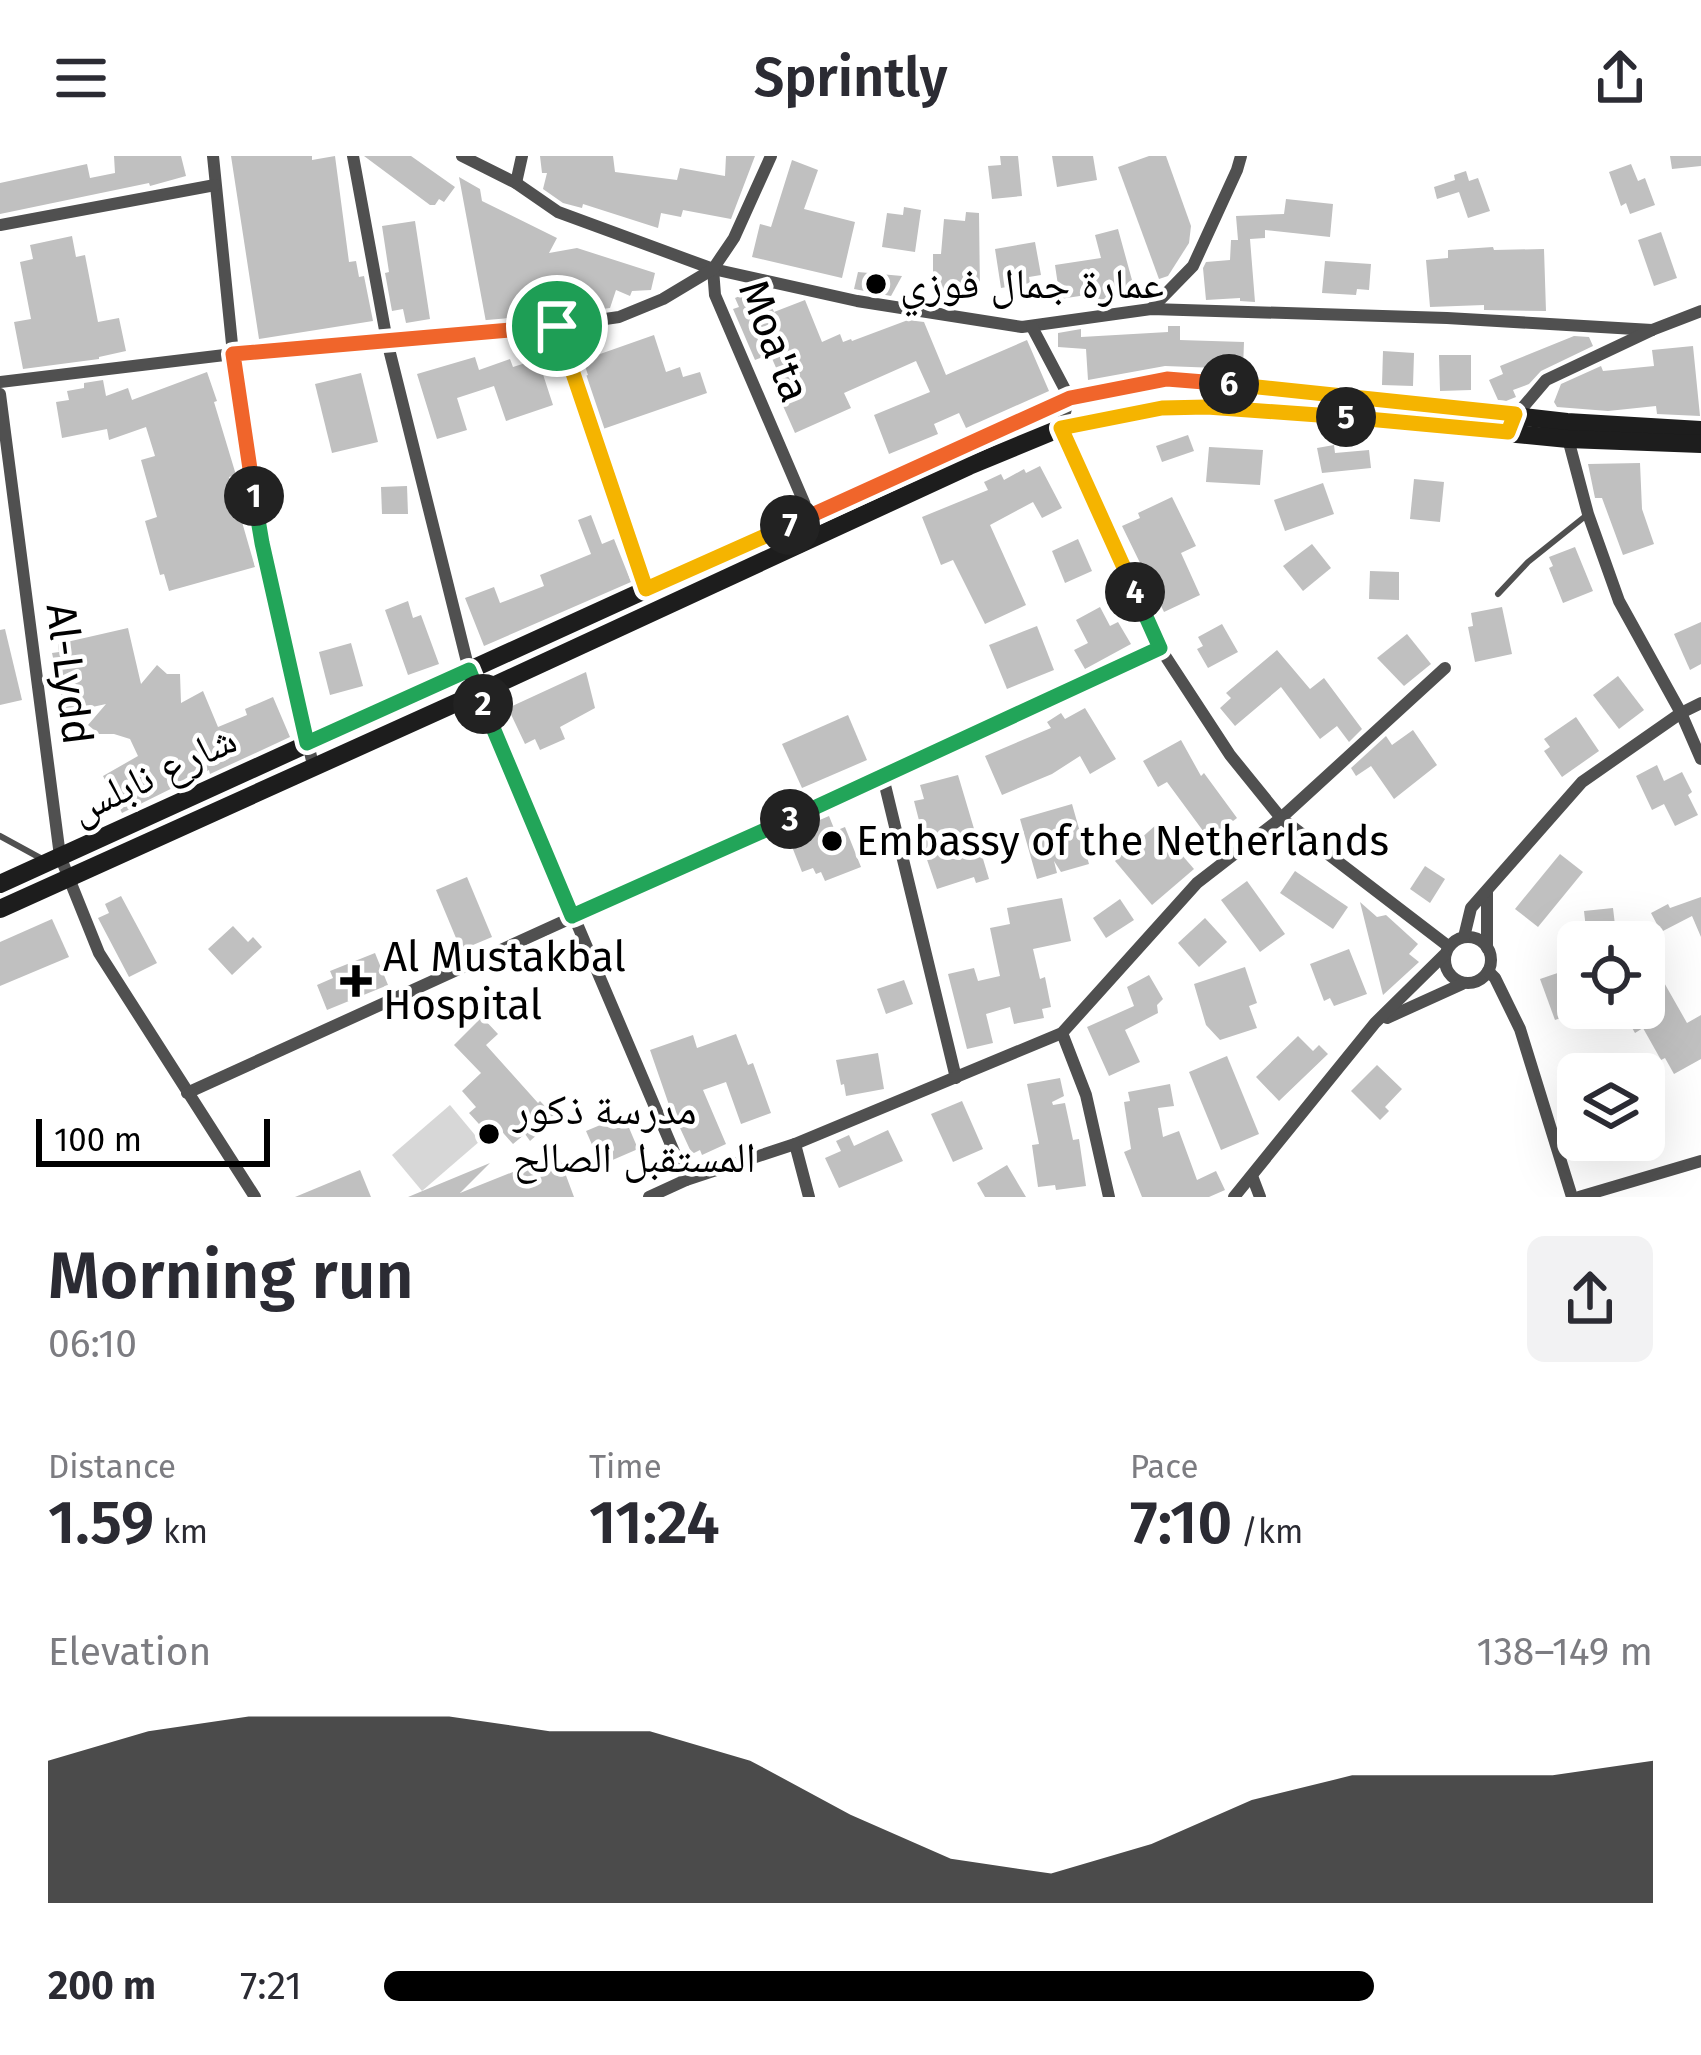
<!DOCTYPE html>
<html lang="en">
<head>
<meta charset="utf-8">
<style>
  :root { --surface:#fff; --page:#f2f2f3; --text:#2b2b33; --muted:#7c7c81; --accent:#000 }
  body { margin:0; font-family:"Fira Sans","Noto Naskh Arabic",sans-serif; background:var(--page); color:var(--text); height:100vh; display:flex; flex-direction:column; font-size:45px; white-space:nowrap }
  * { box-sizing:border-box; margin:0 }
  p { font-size:39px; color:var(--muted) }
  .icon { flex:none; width:66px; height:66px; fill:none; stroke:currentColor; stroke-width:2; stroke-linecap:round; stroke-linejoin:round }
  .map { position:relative; height:1041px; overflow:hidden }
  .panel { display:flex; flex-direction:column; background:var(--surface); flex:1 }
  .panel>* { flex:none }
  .fabs { position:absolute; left:1557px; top:765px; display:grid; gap:24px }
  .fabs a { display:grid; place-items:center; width:108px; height:108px; border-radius:18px; background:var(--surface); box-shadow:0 12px 48px #0002; font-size:60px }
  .scale { position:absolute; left:36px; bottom:30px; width:234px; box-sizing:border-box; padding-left:12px; border:6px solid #000; border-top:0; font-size:33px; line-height:42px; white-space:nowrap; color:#000; -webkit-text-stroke:9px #fff; paint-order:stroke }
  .pin { position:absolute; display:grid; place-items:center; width:102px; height:102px; color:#fff; margin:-51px; border:6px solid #fff; border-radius:50%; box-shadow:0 3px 12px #0007 }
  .km { position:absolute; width:60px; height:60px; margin:-30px; border-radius:50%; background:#222; color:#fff; font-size:33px; line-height:60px; text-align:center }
  .round { display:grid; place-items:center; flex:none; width:126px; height:126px; border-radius:18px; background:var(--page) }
  .headline { display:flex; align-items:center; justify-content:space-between; height:204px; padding:0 48px }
  h1 { font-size:66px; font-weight:600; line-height:90px }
  .figures { display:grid; grid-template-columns:repeat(3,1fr); gap:18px; height:204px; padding:12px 48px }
  .figures div { display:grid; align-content:center }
  .figures b { font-size:60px; font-weight:600 }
  .figures small { font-size:33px; font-weight:400 }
  .figures p { font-size:33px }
  .chart { height:336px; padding:24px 48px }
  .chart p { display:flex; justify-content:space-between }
  .chart svg { width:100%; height:216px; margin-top:12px; fill:var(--accent); opacity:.7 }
  ul { padding:0 48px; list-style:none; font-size:39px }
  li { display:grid; grid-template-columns:192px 144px 1fr; align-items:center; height:90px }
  li i { height:30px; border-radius:15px; background:var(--accent) }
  header { display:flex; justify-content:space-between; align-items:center; height:156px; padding:0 48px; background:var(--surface); font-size:54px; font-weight:600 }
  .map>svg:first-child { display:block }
  .green { fill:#d7d7d7 }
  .building { fill:#c0c0c0 }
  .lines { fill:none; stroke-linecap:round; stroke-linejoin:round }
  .lane { stroke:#505050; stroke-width:6 }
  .street { stroke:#505050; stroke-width:12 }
  .secondary { stroke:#1d1d1d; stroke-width:18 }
  .split-1-casing { stroke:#fff; stroke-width:24 }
  .split-2-casing { stroke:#fff; stroke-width:24 }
  .split-3-casing { stroke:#fff; stroke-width:24 }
  .split-4-casing { stroke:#fff; stroke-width:24 }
  .split-5-casing { stroke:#fff; stroke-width:24 }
  .split-6-casing { stroke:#fff; stroke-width:24 }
  .split-7-casing { stroke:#fff; stroke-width:24 }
  .split-8-casing { stroke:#fff; stroke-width:24 }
  .split-1 { stroke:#f0652b; stroke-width:15 }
  .split-2 { stroke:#22a559; stroke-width:15 }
  .split-3 { stroke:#22a559; stroke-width:15 }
  .split-4 { stroke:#22a559; stroke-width:15 }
  .split-5 { stroke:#f5b400; stroke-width:15 }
  .split-6 { stroke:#f5b400; stroke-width:15 }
  .split-7 { stroke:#f0652b; stroke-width:15 }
  .split-8 { stroke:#f5b400; stroke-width:15 }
  .poi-dot { fill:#000; stroke:#fff; stroke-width:4.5 }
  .labels { text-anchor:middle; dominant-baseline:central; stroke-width:9; stroke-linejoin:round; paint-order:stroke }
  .poi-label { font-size:42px; fill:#000; stroke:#fff; text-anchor:start }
  .street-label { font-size:42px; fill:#000; stroke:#fff }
</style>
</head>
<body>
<header><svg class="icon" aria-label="menu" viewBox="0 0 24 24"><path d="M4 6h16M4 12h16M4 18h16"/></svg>Sprintly<svg class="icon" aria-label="share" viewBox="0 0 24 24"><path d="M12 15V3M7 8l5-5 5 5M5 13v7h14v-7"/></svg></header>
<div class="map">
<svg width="1701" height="1041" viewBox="0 0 1701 1041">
  <rect width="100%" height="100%" fill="#fff"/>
  <polygon class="green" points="450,949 480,985 422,1035 392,999"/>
  <g class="building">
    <polygon points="114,0 181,0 186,20 150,30 149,27 0,58 0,27 87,8 90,22 115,17"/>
    <polygon points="231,0 312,0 312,4 335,0 349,106 356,105 359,121 364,120 373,165 259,183"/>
    <polygon points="364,0 411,0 455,31 444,46 439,43 435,49 430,49"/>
    <polygon points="540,0 613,0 615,16 677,24 680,12 725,20 726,0 755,0 731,63 683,54 681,61 661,57 658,72 583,48 582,52 563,47 543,33 547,17 542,17"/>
    <polygon points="1000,0 1018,0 1022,40 992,43 988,10 1001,9"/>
    <polygon points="1052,0 1093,0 1097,24 1057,31"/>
    <polygon points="1149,0 1166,0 1191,70 1189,87 1168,120 1159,123 1118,11"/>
    <polygon points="1670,0 1701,0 1701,10 1672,13"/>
    <polygon points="792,4 818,14 804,53 855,66 842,122 752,101 760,68 771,71"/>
    <polygon points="1631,8 1638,25 1645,22 1655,49 1630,58 1626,47 1621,50 1609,16"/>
    <polygon points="1466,15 1469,25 1478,22 1490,55 1468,62 1459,36 1437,43 1434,31 1455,24 1454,19"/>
    <polygon points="459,21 480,33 482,45 557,82 549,97 577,92 655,117 651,134 632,135 630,140 616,134 610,152 586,155 562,153 486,166"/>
    <polygon points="1286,43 1333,48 1330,81 1265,74 1265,82 1250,83 1255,146 1240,145 1240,142 1206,144 1203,112 1206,106 1230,104 1231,84 1238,84 1236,60 1284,58"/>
    <polygon points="904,51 921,54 915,96 882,91 887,57 903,59"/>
    <polygon points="966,56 979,57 980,136 933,137 933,98 941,98 944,63 965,65"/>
    <polygon points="415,65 430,163 406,167 403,153 392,155 385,117 389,116 382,70"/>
    <polygon points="1118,73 1135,135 1094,146 1093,138 1060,143 1055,109 1101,102 1095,79"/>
    <polygon points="1661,76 1677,122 1654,130 1638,84"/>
    <polygon points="72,80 76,101 85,99 98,166 119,162 126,195 99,201 99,203 23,213 14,166 31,163 20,106 33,103 30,89"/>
    <polygon points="1035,86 1041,119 1029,121 1030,127 1001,132 995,93"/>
    <polygon points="1493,91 1494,94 1544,93 1546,155 1484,154 1484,149 1430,151 1426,104 1448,102 1448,94"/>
    <polygon points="1325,105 1371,108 1369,134 1357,133 1356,139 1322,137"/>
    <polygon points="858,116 902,120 891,140 854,133"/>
    <polygon points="756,133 766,136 774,156 805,144 822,186 840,178 843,186 851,183 852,185 908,164 924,166 946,219 1027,184 1049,235 966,272 959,257 934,268 938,278 889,298 874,259 930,236 916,205 844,237 851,252 795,277 780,243 788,239 770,198 755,204 733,153 739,151 735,142"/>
    <polygon points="1168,170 1180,170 1180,184 1244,186 1243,213 1165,210 1088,224 1086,193 1058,191 1058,177 1081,173 1081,181 1168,176"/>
    <polygon points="654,179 666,216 680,211 683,221 700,216 707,237 603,273 585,220 588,219 583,204"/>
    <polygon points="1574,180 1589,181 1593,190 1541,215 1529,228 1513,234 1516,241 1506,245 1498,244 1489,224 1503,218 1500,210"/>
    <polygon points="1693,190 1700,260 1657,258 1656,250 1608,255 1557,251 1554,246 1561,228 1601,210 1603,215 1654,210 1652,194"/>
    <polygon points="1383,195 1414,197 1413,230 1382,229"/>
    <polygon points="1439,199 1471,199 1471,234 1440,235"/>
    <polygon points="475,201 479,214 510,203 513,211 538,203 553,249 506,265 494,230 457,242 467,274 437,283 417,218"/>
    <polygon points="207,216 217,245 214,246 236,319 229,321 255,411 169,435 164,418 160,419 145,365 157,361 141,304 155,300 146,271 109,284 107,273 62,282 56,246 69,244 67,235 84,232 84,227 103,224 106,240 128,232 132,244"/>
    <polygon points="361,217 378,286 332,297 315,228"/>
    <polygon points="1188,279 1194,295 1162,306 1156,290"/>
    <polygon points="1334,289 1335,297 1369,294 1371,312 1322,317 1317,292"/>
    <polygon points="1209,291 1263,294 1260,329 1206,326"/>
    <polygon points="1640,307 1642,353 1654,388 1623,399 1602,342 1595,342 1588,308"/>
    <polygon points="1040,310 1062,352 1042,362 1033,346 990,369 1026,449 985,468 953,404 941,409 922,361 988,334 984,326 1001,318 1004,324 1024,313 1026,317"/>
    <polygon points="1414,323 1444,326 1440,366 1410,363"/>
    <polygon points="1323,327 1334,358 1285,375 1274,344"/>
    <polygon points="407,330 408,358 382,358 381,331"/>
    <polygon points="1172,341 1196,390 1181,397 1200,439 1164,456 1122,370 1140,362 1138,357"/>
    <polygon points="591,359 602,388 614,383 631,426 484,490 465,442 494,431 500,447 544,430 540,419 591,398 578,364"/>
    <polygon points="1078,383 1092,415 1065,427 1052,395"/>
    <polygon points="1312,388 1331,412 1303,435 1283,410"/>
    <polygon points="1575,391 1593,435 1563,447 1549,412 1553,410 1549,401"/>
    <polygon points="1370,415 1399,416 1399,444 1369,443"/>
    <polygon points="408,445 413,462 421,459 439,508 408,519 385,454"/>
    <polygon points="1100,451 1110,470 1118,466 1131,488 1085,513 1074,494 1088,487 1076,464"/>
    <polygon points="1502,451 1512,498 1475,506 1468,471 1473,470 1471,457"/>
    <polygon points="1701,466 1701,508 1690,514 1674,478"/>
    <polygon points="1222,468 1238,496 1208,512 1197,493 1203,490 1198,481"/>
    <polygon points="1037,470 1054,514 1007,533 989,489"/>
    <polygon points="128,472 141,528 157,509 167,518 180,518 181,547 203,535 218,571 247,559 245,553 273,541 290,581 210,618 209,614 122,657 103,620 138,600 130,583 114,578 99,578 88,569 106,548 65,557 52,497 59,496 58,488"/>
    <polygon points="5,473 22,544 0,549 0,474"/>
    <polygon points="1407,478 1431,508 1404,530 1377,502"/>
    <polygon points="351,487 363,530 330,539 319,496"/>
    <polygon points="1277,494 1310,533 1324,522 1362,573 1349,586 1337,570 1320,583 1281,531 1235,570 1220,552 1231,542 1226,537"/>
    <polygon points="586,516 595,552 560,571 565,583 540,594 535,583 525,588 508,552"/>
    <polygon points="1618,520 1644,554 1619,573 1593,539"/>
    <polygon points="1085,552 1116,603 1090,618 1080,600 1052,618 1002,639 985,600 1051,572 1047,566 1061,557 1065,563"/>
    <polygon points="848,559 867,604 802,632 782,588"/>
    <polygon points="1576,561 1599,595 1562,621 1544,595 1550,591 1544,583"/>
    <polygon points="1413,574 1437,609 1394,643 1371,610 1356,620 1351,612 1386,580 1392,589"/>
    <polygon points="1181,584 1201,620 1204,617 1237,662 1209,683 1167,626 1158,631 1143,605"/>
    <polygon points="1657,609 1664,625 1682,616 1692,636 1688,639 1698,659 1675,670 1664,648 1652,654 1636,620"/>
    <polygon points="958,619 989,723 976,727 974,721 937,733 922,689 925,688 914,645 924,643 920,629"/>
    <polygon points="1072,648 1089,708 1061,716 1054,705 1057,717 1037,723 1020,663"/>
    <polygon points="829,660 835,675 845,671 861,711 825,725 821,716 816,718 813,712 802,716 787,678"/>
    <polygon points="1156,669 1194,713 1152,749 1115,705"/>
    <polygon points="1560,698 1583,716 1538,771 1515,753"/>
    <polygon points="1425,710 1445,723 1430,747 1410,733"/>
    <polygon points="1295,715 1348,751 1333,773 1280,737"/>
    <polygon points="467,721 492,781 461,794 436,734"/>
    <polygon points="1247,725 1285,778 1260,796 1221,744"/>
    <polygon points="121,740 157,807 129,821 98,762 109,757 105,748"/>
    <polygon points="1701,741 1701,781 1692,760 1661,776 1651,757 1668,748 1670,752"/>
    <polygon points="1062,742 1071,785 1033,793 1040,823 1045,821 1051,851 1042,853 1044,862 1014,868 1010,851 986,858 993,887 967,893 948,818 974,812 978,825 1000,820 990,772 1010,768 1007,752"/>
    <polygon points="1120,743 1134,764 1106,782 1093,762"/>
    <polygon points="1360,746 1377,761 1386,759 1418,788 1409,798 1419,806 1383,839"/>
    <polygon points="1613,752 1617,786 1592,786 1592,782 1587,782 1584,755"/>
    <polygon points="1205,762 1227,786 1199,811 1178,787"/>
    <polygon points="52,763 69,801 0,830 0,786"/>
    <polygon points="233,770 248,786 253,781 262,791 232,819 208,793"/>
    <polygon points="1349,793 1367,838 1334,850 1330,842 1324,845 1310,808"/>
    <polygon points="375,797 388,829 327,854 317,829 333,822 330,815"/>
    <polygon points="1578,810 1578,856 1555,864 1540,823"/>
    <polygon points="1245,811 1257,847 1249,850 1257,872 1220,884 1206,869 1194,828"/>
    <polygon points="1149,819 1163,843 1157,849 1158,857 1125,874 1140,906 1109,920 1087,871 1134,850 1127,831"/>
    <polygon points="1662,823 1687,867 1701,859 1701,903 1674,918 1665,902 1661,904 1643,872 1635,877 1621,852 1644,852 1644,833"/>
    <polygon points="904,824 913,848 886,858 877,833"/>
    <polygon points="482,861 498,878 486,889 538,947 540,945 556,962 530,985 525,978 513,988 497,970 488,978 469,957 476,951 462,935 481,917 454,889"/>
    <polygon points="736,878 748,909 753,907 771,957 741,968 726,926 703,934 726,988 702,999 700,994 692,998 668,946 650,894 693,879 697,892"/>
    <polygon points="1298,880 1313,895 1319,889 1328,898 1279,945 1256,921"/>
    <polygon points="878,897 884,933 846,940 844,928 841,929 836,904"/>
    <polygon points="1227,900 1259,978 1221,994 1189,916"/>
    <polygon points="1377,909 1402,933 1385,951 1389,955 1380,964 1351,935"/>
    <polygon points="1060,922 1064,940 1052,946 1053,949 1065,947 1073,984 1079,983 1086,1030 1056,1034 1055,1029 1038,1031 1032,989 1039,988 1027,928"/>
    <polygon points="1170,928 1174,950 1158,952 1163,981 1179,975 1197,1024 1216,1015 1225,1034 1209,1041 1142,1041 1124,996 1131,993 1124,946 1130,945 1128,936"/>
    <polygon points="962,945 983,993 953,1006 931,958"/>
    <polygon points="617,962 620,970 627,967 638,993 601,1009 586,975"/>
    <polygon points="888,974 903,1005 839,1032 825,1002 841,995 836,985 849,979 854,990"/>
    <polygon points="558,998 574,1041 408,1041 490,1007 460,1037"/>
    <polygon points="1007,1009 1026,1041 985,1041 977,1027"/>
    <polygon points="360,1014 371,1041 295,1041"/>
  </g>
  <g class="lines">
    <g class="lane">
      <polyline points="1498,438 1528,406 1588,358"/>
      <polyline points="0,680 44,704"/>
    </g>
    <g class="street">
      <polyline points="213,0 233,198 262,387 313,609"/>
      <polyline points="353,0 387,185 469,514 686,1024"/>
      <polyline points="462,0 516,27 558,56 713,113 857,145 1022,171 1151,153 1447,162 1652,174"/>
      <polyline points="516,27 522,0"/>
      <polyline points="0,69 215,29"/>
      <polyline points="713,113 715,139 818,379"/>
      <polyline points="1151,153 1193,110 1237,14 1241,0"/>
      <polyline points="557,170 646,433"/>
      <polyline points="1032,171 1069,241 1061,272 1160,492 1230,599 1281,662 1448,790"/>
      <polyline points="0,226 233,198 557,170 619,161 663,143 713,113 734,82 771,0"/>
      <polyline points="0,238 60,700 99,797 255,1041"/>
      <polyline points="1513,263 1546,224 1652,174 1701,155"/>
      <polyline points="1701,547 1681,557 1701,603"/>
      <polyline points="883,621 956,922"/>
      <polyline points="1487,735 1487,792"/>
      <circle cx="1468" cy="804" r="23"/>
      <polyline points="1464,781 1471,752 1582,626 1681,557 1619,445 1588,358 1567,279"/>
      <polyline points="1488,815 1495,822 1520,873 1572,1041"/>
      <polyline points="1387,862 1462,828"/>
      <polyline points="1062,877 1086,939 1109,1041"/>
      <path d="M187,937C511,788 837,643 1160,492"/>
      <polyline points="795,988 1062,877 1197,727 1281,662 1445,512"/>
      <polyline points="1252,1020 1260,1041"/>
      <polyline points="649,1041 686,1024 795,988 809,1041"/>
      <polyline points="1234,1041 1375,867 1444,799"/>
      <polyline points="1579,1041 1701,1005"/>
    </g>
    <g class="secondary">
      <polyline points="0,728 1069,241 1167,223 1266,231 1567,266 1701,274"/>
      <polyline points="0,753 478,537 969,310 1061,272 1162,252 1206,251 1299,257 1568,283 1701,288"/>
    </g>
  </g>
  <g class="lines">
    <g class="split-1-casing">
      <polyline id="split-1" points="254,340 233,198 557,170"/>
    </g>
    <g class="split-2-casing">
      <polyline id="split-2" points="254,340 262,387 307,587 469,514 483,548"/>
    </g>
    <g class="split-3-casing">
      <polyline id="split-3" points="483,548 572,760 790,663"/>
    </g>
    <g class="split-4-casing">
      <polyline id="split-4" points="790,663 1160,492 1135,436"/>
    </g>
    <g class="split-5-casing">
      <polyline id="split-5" points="1135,436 1061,272 1162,252 1207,251 1346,261"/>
    </g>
    <g class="split-6-casing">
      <polyline id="split-6" points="1229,228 1515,258 1508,276 1346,261"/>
    </g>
    <g class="split-7-casing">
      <polyline id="split-7" points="790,369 1070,242 1167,223 1229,228"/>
    </g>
    <g class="split-8-casing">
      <polyline id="split-8" points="557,170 646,433 790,369"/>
    </g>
    <use href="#split-1" class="split-1"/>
    <use href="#split-2" class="split-2"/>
    <use href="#split-3" class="split-3"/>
    <use href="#split-4" class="split-4"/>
    <use href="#split-5" class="split-5"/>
    <use href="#split-6" class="split-6"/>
    <use href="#split-7" class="split-7"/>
    <use href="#split-8" class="split-8"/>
  </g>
  <g class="poi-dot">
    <circle cx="876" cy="128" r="12"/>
    <circle cx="832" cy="685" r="12"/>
    <path d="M350 807h12v12h12v12h-12v12h-12v-12h-12v-12h12z"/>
    <circle cx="489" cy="978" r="12"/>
  </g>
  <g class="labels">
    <g class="poi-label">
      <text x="900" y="128">عمارة جمال فوزي</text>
      <text x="856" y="685">Embassy of the Netherlands</text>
      <text x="383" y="801">Al Mustakbal<tspan x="383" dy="48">Hospital</tspan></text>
      <text x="513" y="954">مدرسة ذكور<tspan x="513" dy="48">المستقبل الصالح</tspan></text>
    </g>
    <g class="street-label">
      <text transform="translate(774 185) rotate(69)">Moa'ta</text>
      <text transform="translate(69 518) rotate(83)">Al-Lydd</text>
      <text transform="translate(153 618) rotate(-25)">شارع نابلس</text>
    </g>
  </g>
</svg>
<div class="fabs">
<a><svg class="icon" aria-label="locate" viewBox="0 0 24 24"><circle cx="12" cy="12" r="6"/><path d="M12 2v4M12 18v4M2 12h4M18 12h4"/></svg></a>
<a><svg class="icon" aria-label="layers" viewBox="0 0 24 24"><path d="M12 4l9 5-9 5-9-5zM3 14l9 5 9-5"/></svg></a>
</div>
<div class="scale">100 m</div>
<div class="pin" style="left:557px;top:170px;background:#1e9e55"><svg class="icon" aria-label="arrive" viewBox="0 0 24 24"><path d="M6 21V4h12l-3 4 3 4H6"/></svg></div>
<b class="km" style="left:254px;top:340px">1</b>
<b class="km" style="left:483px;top:548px">2</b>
<b class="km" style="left:790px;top:663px">3</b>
<b class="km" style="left:1135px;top:436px">4</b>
<b class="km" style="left:1346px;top:261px">5</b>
<b class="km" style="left:1229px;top:228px">6</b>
<b class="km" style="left:790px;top:369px">7</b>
</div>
<section class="panel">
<div class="headline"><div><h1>Morning run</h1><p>06:10</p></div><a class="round"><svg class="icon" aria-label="share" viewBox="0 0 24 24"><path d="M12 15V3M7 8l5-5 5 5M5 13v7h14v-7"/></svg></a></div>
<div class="figures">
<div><p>Distance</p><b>1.59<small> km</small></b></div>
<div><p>Time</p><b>11:24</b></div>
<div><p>Pace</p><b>7:10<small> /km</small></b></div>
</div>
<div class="chart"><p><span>Elevation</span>138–149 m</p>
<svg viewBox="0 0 160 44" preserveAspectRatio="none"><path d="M0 44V15L10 9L20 6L30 6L40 6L50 9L60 9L70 15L80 26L90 35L100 38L110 32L120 23L130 18L140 18L150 18L160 15V44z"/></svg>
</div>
<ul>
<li><b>200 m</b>7:21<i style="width:78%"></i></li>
</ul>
</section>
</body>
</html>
